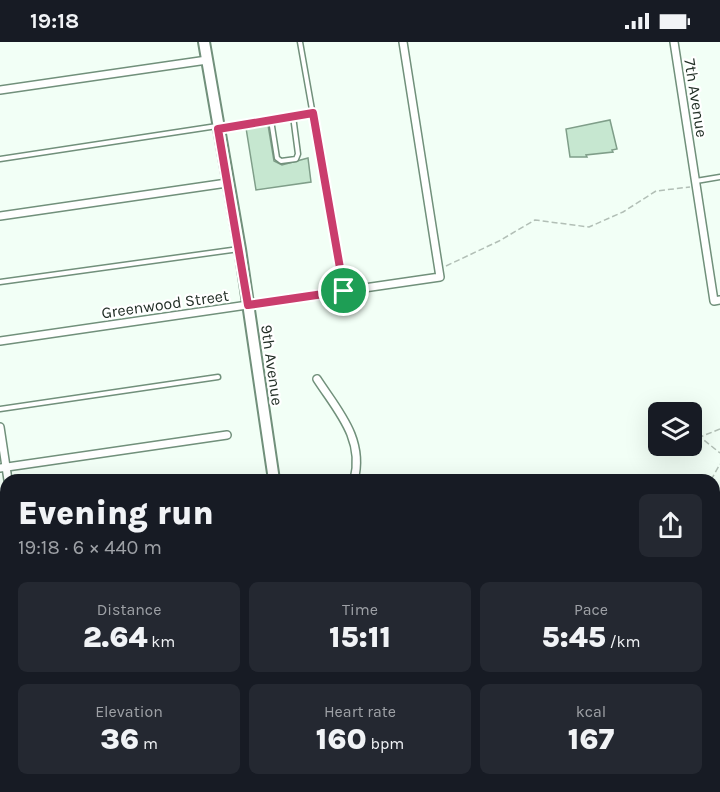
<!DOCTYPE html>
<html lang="en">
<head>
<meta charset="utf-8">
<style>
  :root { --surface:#171b24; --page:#242831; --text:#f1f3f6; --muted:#9ea1a6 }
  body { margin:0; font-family:Karla,sans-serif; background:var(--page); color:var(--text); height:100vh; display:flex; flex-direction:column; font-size:22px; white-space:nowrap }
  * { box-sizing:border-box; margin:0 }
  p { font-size:20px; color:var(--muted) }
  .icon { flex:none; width:33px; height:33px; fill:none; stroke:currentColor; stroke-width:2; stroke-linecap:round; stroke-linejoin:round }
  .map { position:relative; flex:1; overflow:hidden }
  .panel { position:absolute; left:0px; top:432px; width:720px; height:318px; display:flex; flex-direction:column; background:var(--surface); border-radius:18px 18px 0 0; box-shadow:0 6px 24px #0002 }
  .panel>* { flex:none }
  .fabs { position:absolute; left:648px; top:360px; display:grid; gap:12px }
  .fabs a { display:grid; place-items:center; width:54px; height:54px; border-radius:9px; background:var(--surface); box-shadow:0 6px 24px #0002; font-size:30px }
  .pin { position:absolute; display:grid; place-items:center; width:51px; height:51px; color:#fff; margin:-26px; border:3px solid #fff; border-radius:50%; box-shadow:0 2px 6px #0007 }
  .round { display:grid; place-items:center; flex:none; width:63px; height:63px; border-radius:9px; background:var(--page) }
  .summary { display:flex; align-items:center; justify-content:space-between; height:102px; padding:0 18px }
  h1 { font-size:33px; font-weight:800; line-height:45px }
  .stats { display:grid; grid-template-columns:repeat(3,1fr); gap:9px; height:102px; padding:6px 18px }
  .stats div { display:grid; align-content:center; border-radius:9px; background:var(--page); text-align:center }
  .stats b { font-size:30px; font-weight:800 }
  .stats small { font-size:16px; font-weight:400 }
  .stats p { font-size:16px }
  .status { display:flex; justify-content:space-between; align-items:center; height:42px; padding:0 30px; background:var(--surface); direction:ltr }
  .status svg { height:16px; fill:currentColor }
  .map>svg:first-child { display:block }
  .forest { fill:#efb6c3 }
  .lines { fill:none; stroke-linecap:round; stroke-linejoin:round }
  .stream { stroke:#f3bac7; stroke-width:2 }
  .building { fill:#c6e7d0; stroke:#7f9e89; stroke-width:1.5 }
  .lane-casing { stroke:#71907b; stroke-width:7 }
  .street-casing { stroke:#71907b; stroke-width:10 }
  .secondary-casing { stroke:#71907b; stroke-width:14 }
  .path { stroke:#b2bfb6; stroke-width:1.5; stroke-dasharray:6 3; stroke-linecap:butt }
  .lane { stroke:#fff; stroke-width:4 }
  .street { stroke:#fff; stroke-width:7 }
  .secondary { stroke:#fff; stroke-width:10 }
  .route-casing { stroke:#fff; stroke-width:12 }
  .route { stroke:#ca3d6d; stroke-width:8 }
  .labels { text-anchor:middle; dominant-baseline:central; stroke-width:4.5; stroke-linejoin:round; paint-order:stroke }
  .street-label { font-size:16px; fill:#222f26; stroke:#fff }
</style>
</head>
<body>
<div class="status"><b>19:18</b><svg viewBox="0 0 49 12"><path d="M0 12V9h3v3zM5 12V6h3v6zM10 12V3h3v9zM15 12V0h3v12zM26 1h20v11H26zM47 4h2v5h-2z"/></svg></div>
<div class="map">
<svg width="720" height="750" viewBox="0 0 720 750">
  <rect width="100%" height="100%" fill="#f2fff6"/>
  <g class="forest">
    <polygon points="715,544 720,548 720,750 714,750 713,744"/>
    <polygon points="6,716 6,744 291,744 290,750 0,750 0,717"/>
    <polygon points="317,744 660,744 661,750 315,750"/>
  </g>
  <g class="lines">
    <g class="stream">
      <polyline points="714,600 720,599"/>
      <polyline points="491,750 512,744"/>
    </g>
  </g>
  <g class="building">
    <polygon points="610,78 617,107 612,108 613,110 586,113 587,115 570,115 566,87"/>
    <polygon points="268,83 274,119 282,123 308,116 311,140 256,148 246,86"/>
  </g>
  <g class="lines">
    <g class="lane-casing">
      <g id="lane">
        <polyline points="300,0 344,248"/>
        <polyline points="271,78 277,116 281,119 296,117 298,112 293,74"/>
        <polyline points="222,86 313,71"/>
        <polyline points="0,117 217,84"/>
        <polyline points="696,139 720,135"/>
        <polyline points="0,240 239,207"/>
        <polyline points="0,367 218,335"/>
        <polyline points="0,489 6,488"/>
      </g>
    </g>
    <g class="street-casing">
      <g id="street">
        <polyline points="674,0 714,259 720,258"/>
        <polyline points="0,48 207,18"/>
        <polyline points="0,174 227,141"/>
        <polyline points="0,299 440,235 403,0"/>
        <path d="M317,337C337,368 365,397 354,438"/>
        <polyline points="0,385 8,438"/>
        <polyline points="0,426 227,393"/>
        <polyline points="714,460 720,460"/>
        <polyline points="0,550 6,549"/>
      </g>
    </g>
    <g class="secondary-casing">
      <g id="secondary">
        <polyline points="204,0 240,207 274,438"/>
        <polyline points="306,750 308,744"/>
      </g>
    </g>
    <g class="path">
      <polyline points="446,224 499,199 535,178 589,185 623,170 656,149 690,145"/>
      <polyline points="720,387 700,395 720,411"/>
      <polyline points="711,438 720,422"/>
      <polyline points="0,729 6,727"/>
      <polyline points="40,744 47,750"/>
      <polyline points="196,750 234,748 271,750"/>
    </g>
    <use href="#lane" class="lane"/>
    <use href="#street" class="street"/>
    <use href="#secondary" class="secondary"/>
  </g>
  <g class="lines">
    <g class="route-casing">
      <polygon id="route" points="313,71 344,249 248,263 218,87"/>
    </g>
    <use href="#route" class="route"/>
  </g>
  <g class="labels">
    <g class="street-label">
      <text transform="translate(696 56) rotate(81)">7th Avenue</text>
      <text transform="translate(165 262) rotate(-8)">Greenwood Street</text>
      <text transform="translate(272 323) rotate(82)">9th Avenue</text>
    </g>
  </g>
</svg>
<div class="fabs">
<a><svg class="icon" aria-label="layers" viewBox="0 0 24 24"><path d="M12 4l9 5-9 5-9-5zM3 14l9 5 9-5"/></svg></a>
</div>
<div class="pin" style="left:344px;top:249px;background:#1e9e55"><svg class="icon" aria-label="arrive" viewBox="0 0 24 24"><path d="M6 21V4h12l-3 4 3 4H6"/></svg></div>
<section class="panel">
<div class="summary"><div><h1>Evening run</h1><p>19:18 · 6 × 440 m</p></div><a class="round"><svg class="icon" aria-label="share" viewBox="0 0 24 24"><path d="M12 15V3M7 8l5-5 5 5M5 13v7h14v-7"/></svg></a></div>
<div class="stats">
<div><p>Distance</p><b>2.64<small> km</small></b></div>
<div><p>Time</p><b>15:11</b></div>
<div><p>Pace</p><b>5:45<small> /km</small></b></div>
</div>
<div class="stats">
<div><p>Elevation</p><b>36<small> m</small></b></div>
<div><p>Heart rate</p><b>160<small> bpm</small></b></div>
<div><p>kcal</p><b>167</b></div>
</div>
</section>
</div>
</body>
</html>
